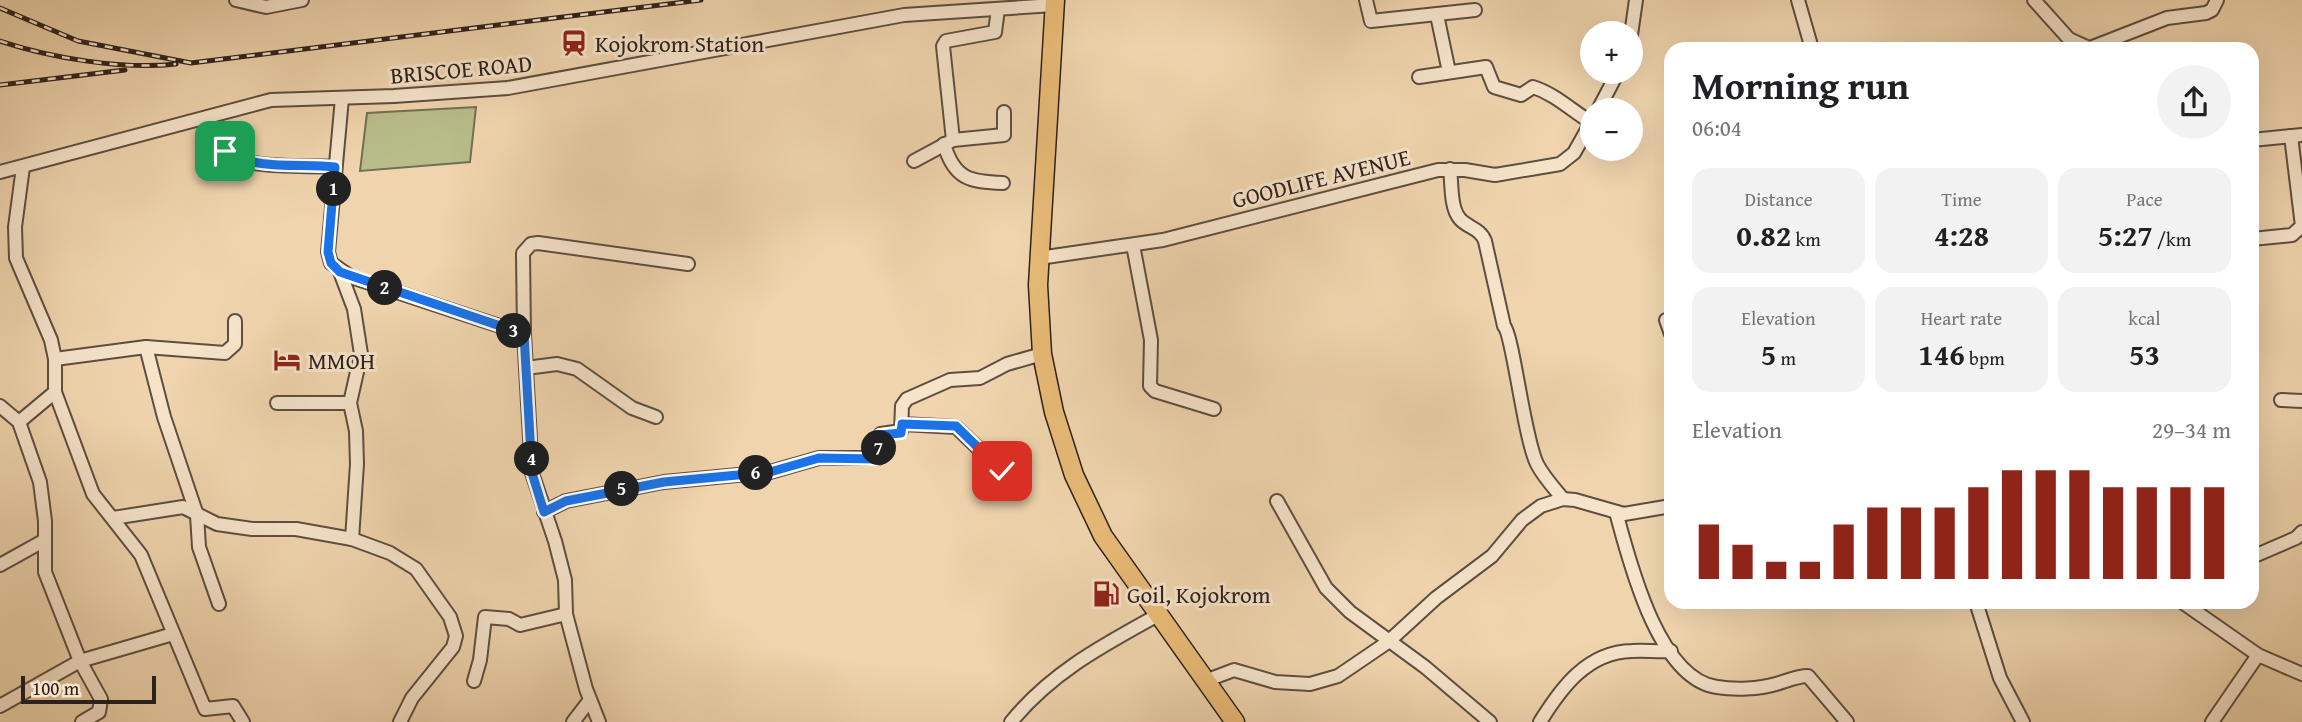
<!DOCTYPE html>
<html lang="en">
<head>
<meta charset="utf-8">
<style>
  :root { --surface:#fff; --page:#f2f2f2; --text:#202124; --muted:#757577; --accent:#8f2418 }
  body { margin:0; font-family:"Gentium Book Plus",serif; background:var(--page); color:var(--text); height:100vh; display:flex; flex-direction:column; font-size:26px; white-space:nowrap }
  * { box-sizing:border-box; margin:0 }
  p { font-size:23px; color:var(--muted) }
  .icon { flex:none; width:38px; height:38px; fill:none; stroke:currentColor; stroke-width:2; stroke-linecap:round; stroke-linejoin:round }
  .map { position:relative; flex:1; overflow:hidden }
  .sheet { position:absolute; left:1664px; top:42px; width:595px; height:567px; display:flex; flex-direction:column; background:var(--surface); border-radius:21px; box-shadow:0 7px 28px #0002 }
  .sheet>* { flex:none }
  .controls { position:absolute; left:1580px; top:21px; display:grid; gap:14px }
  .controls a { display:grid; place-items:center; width:63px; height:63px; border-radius:50%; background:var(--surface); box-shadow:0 7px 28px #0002; font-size:35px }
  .scale { position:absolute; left:21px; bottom:18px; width:135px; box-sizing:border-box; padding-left:7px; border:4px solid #2e211c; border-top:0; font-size:19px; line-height:24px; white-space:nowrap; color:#2e211c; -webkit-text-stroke:5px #f5e3ca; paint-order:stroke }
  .pin { position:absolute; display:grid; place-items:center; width:60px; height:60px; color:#fff; margin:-30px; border-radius:14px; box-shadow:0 4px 10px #0006 }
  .km { position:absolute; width:35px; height:35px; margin:-18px; border-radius:50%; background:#222; color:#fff; font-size:19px; line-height:35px; text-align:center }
  .round { display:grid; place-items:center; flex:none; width:74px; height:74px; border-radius:37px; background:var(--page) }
  .head { display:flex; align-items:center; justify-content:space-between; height:119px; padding:0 28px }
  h1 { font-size:38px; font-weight:700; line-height:52px }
  .metrics { display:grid; grid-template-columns:repeat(3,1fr); gap:10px; height:119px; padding:7px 28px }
  .metrics div { display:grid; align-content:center; border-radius:18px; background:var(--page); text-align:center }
  .metrics b { font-size:30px; font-weight:700 }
  .metrics small { font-size:19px; font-weight:400 }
  .metrics p { font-size:19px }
  .chart { height:196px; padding:14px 28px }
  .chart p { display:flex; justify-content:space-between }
  .chart svg { width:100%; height:126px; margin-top:7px; stroke:var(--accent); stroke-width:6 }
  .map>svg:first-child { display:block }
  .green { fill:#b8bd8a; stroke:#736f53; stroke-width:2 }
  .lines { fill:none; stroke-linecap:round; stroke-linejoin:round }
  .minor-casing { stroke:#5e4e40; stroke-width:16 }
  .highway-casing { stroke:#2e211c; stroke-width:21 }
  .minor { stroke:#f5e3ca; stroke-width:12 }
  .highway { stroke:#e8ba76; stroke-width:18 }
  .rail-casing { stroke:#2e211c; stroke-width:5 }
  .rail { stroke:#f5e3ca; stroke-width:2.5; stroke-dasharray:8; stroke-linecap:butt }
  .route-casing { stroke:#fff; stroke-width:14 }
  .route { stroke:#1a73e8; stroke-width:9 }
  .labels { text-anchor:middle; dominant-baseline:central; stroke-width:6; stroke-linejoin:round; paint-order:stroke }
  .poi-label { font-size:23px; fill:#2e211c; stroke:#f5e3ca; text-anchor:start }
  .street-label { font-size:23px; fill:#2e211c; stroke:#f5e3ca }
</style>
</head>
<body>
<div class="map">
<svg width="2302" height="722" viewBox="0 0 2302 722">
  <rect width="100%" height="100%" fill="#efd4ad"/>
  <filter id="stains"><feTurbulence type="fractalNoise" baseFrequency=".00286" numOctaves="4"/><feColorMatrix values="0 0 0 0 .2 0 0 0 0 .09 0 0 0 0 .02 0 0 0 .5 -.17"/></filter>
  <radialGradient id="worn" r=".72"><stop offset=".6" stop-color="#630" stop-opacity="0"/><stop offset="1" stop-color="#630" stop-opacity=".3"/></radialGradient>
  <polygon class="green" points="476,107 470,162 360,171 367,113"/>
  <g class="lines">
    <g class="minor-casing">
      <g id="minor">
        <polyline points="236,0 266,7 302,0"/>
        <polyline points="1366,0 1371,21 1475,10"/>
        <polyline points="1798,0 1812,49"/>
        <polyline points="2034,0 2069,39 2091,49"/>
        <polyline points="1437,15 1449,72"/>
        <polyline points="1631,35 1636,0"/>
        <polyline points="2090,48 2167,18 2206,13 2212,10 2217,0"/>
        <path d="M1419,77L1486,67L1494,87L1521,95L1533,87C1555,94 1571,110 1592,123"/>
        <polyline points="342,98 328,252 331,263 351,277 524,334"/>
        <polyline points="1598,110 1618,72"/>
        <path d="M208,117C212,127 215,140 222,148C243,172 305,164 335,167"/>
        <polyline points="953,140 943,46 946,41 995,32 998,9"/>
        <polyline points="2252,140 2302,135"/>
        <path d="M944,144C954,179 970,182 1003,183"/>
        <polyline points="914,161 953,140 1004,135 1004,112"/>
        <polyline points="23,167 15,227 16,258 51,340 55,359 55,392 93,494 141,555 205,709 233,706 243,722"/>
        <path d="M1450,169C1452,183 1450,208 1460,219C1468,228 1480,228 1485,241L1504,326C1513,335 1524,438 1537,464C1543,476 1554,488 1563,499"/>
        <polyline points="0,172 271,100 394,96 508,88 904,15 1054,5"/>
        <polyline points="2252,239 2292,235 2302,226 2291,136"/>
        <polyline points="1133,245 1151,340 1150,386 1155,391 1214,409"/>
        <polyline points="1039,258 1163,240 1438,170 1465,170 1495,175 1560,164 1574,153 1592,121"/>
        <polyline points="340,272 354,309 361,354 350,403 356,431 357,464 352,539"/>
        <polyline points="1666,320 1671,334"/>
        <polyline points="146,347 164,417 197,515 199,547 219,604"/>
        <polyline points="55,359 146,347 225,353 235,344 235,321"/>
        <polyline points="526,368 557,364 577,369 632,408 656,417"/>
        <polyline points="2281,400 2302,401"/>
        <polyline points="277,403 350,403"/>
        <polyline points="0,406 19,422 40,482 45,521 45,572 80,661 101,699 99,712 82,722"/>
        <polyline points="19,422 55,392"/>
        <polyline points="902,424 956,427 1002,471"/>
        <polyline points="1277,501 1326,588 1350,612 1425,667 1490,722"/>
        <polyline points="544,512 566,501 664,482 770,472 819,458 878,458 881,434 901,431 902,406 907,399 950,380 980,378 1007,364 1042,354"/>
        <path d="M1616,512C1629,560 1658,679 1717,687C1735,690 1759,689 1776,684C1787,681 1797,676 1808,676L1847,722"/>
        <polyline points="113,518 183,507 217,524 252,529 296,529 352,539 390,553 416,569 450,617 456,636 453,647 412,698 400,722"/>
        <polyline points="2252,557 2296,538 2302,532"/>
        <polyline points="0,565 45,540"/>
        <polyline points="1976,602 2000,678 2023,722"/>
        <polyline points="2182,602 2258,655 2302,674"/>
        <polyline points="474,681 480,660 485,617 509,619 520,625 566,614"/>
        <polyline points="1205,681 1234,670 1275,682 1310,684 1338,676 1388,642 1436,598 1492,556 1522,520 1541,506 1563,499 1575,500 1624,514 1671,506"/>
        <polyline points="0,706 80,661 173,634"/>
        <polyline points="573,722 590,700"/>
        <polyline points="599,722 586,689 566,614 565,580 555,541 532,473 524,334 523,253 531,244 538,243 688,264"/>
        <path d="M1011,722C1052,672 1102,646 1158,615"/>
        <path d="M1540,722C1561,688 1587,652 1632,651C1645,650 1657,652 1671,651"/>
        <polyline points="2212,722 2258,655"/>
      </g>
    </g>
    <g class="highway-casing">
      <polyline id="highway" points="1055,0 1038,285 1042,354 1054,412 1074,475 1103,536 1235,722"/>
    </g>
    <use href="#minor" class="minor"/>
    <use href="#highway" class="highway"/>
    <g class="rail-casing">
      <g id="rail">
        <polyline points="0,8 78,41 191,63 701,0"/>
        <path d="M0,41C51,58 123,70 176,64"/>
        <polyline points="0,85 125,70"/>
      </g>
    </g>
    <use href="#rail" class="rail"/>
  </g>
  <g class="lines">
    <g class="route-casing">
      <path id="route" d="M225,151C258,171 298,163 335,167L328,252L331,263L340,272L524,334L532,473L544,512L566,501L664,482L770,472L819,458L876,459L880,435L901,433L902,424L956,426L1002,471"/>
    </g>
    <use href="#route" class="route"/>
  </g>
  <defs>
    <g id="station-bare" transform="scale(2.1)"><path d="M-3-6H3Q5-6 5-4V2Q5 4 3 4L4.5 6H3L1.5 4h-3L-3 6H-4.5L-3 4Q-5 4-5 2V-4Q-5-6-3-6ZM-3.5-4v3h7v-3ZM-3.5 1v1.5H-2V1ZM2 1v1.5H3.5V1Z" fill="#8f2418" stroke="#f5e3ca" stroke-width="2.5" paint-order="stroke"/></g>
    <g id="hotel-bare" transform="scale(2.1)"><path d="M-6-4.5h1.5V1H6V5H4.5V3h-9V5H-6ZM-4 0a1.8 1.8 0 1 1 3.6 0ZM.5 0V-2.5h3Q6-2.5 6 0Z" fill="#8f2418" stroke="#f5e3ca" stroke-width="2.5" paint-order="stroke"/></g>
    <g id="fuel-bare" transform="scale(2.1)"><path d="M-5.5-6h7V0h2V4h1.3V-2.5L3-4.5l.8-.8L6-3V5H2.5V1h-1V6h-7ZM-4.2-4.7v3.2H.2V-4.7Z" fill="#8f2418" stroke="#f5e3ca" stroke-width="2.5" paint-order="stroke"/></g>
  </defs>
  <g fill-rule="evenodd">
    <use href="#station-bare" x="574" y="43"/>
    <use href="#hotel-bare" x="287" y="360"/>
    <use href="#fuel-bare" x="1106" y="594"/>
  </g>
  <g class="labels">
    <g class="poi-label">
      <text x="595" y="43">Kojokrom Station</text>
      <text x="308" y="360">MMOH</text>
      <text x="1127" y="594">Goil, Kojokrom</text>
    </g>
    <g class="street-label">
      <text transform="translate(461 69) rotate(-5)">BRISCOE ROAD</text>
      <text transform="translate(1321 178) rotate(-14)">GOODLIFE AVENUE</text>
    </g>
  </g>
  <rect width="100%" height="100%" filter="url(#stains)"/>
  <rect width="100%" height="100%" fill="url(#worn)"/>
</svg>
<div class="controls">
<a>+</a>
<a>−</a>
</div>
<div class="scale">100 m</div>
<div class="pin" style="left:225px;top:151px;background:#1e9e55"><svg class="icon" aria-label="arrive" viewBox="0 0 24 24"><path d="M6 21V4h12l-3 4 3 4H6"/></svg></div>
<div class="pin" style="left:1002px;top:471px;background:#d93025"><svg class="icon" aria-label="check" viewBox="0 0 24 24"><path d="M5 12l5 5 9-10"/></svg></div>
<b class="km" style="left:334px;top:189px">1</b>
<b class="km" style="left:385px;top:288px">2</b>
<b class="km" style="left:514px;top:331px">3</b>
<b class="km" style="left:532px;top:459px">4</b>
<b class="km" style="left:622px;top:489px">5</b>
<b class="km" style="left:756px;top:473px">6</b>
<b class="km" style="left:879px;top:448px">7</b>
<section class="sheet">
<div class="head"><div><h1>Morning run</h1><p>06:04</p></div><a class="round"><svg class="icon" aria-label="share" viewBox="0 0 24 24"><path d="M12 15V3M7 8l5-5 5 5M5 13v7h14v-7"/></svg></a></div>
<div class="metrics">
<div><p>Distance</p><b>0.82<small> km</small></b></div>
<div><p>Time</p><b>4:28</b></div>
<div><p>Pace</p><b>5:27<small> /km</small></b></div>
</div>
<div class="metrics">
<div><p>Elevation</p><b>5<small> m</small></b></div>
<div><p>Heart rate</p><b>146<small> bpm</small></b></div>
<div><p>kcal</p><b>53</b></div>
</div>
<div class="chart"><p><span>Elevation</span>29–34 m</p>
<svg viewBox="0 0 160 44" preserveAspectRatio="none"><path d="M5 44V25M15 44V32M25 44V38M35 44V38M45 44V25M55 44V19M65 44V19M75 44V19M85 44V12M95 44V6M105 44V6M115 44V6M125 44V12M135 44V12M145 44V12M155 44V12"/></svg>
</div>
</section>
</div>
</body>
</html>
